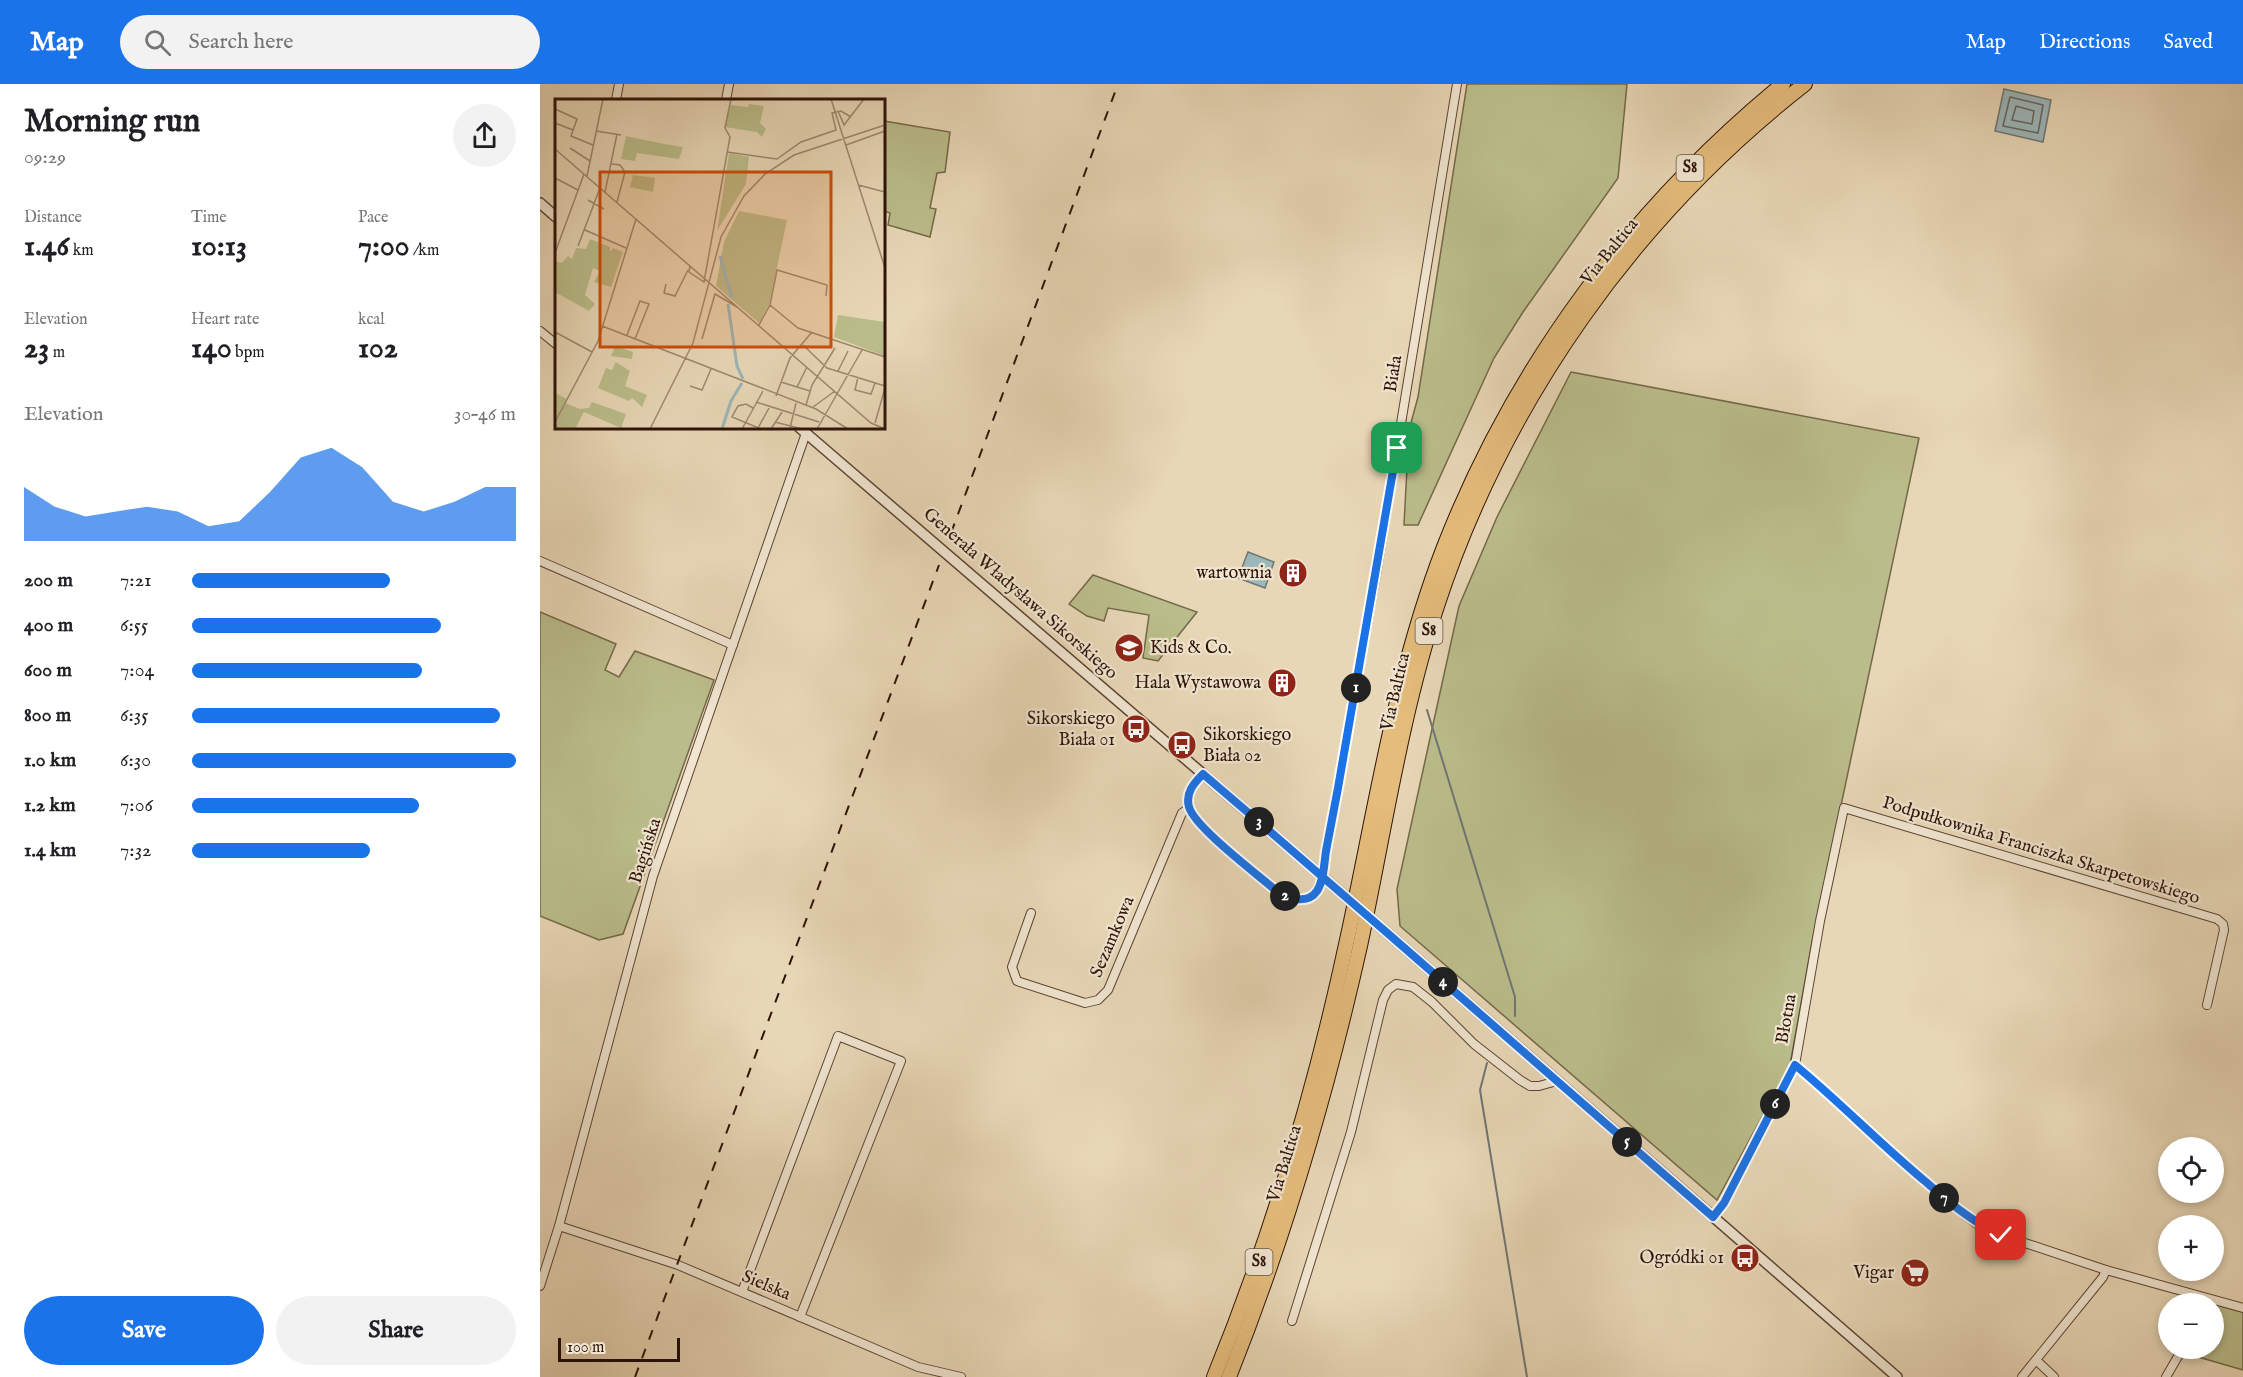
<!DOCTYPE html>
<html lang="en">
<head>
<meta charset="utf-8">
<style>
  :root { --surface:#fff; --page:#f2f2f2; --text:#202124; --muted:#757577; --accent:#1a73e8 }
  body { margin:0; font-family:"IM FELL English",serif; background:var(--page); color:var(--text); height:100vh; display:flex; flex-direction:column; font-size:22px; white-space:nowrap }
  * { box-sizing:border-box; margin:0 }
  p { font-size:20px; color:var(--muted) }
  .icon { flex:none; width:33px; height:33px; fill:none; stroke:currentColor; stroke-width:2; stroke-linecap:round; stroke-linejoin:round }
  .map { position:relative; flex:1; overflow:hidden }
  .details { display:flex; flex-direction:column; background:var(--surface); width:540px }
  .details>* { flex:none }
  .buttons { position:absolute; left:1618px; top:1053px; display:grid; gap:12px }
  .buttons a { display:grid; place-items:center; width:66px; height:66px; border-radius:50%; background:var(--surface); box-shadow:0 3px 9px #0003; font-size:30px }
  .scale { position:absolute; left:18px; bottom:15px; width:122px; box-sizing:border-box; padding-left:6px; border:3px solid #2e1308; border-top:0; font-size:16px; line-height:21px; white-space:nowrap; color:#2e1308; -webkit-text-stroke:4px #f0e5d0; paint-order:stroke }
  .pin { position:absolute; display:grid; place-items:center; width:51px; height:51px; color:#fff; margin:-26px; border-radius:12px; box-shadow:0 3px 9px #0006 }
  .km { position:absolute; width:30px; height:30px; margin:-15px; border-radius:50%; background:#222; color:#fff; font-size:16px; line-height:30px; text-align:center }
  .round { display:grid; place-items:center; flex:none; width:63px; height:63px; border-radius:32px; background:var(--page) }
  .head { display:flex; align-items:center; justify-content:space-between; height:102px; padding:0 24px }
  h1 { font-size:33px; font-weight:700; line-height:45px }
  .figures { display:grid; grid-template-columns:repeat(3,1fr); gap:9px; height:102px; padding:6px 24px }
  .figures div { display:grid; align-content:center }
  .figures b { font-size:30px; font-weight:700 }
  .figures small { font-size:16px; font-weight:400 }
  .figures p { font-size:16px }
  .chart { height:168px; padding:12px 24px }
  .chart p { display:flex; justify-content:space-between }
  .chart svg { width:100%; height:108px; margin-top:6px; fill:var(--accent); opacity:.7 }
  .button { display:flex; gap:12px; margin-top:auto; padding:12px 24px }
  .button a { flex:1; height:69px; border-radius:36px; background:var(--accent); color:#fff; font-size:24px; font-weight:700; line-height:69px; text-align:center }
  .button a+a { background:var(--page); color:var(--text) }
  ul { padding:0 24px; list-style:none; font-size:20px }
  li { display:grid; grid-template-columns:96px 72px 1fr; align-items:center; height:45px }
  li i { height:15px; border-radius:8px; background:var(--accent) }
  header { display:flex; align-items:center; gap:36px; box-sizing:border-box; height:84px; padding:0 30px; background:var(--accent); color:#fff }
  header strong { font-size:28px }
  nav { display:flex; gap:33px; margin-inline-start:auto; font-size:21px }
  .search { width:420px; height:54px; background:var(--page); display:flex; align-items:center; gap:15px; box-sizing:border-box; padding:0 21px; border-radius:33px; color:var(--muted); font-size:22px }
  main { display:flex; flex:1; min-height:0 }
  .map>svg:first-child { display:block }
  .green { fill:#babd8b; stroke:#74684a; stroke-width:1.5 }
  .water { fill:#9cb7ba; stroke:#707573; stroke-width:1.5 }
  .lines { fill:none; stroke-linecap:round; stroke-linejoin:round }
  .shore { stroke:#656561; stroke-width:1.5 }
  .stream { stroke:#707573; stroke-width:2 }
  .minor-casing { stroke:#5c4434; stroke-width:10 }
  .tertiary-casing { stroke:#5c4434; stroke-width:12 }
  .motorway-casing { stroke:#2e1308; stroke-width:16 }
  .minor { stroke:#f0e5d0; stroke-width:8 }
  .tertiary { stroke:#f0e5d0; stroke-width:9 }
  .motorway { stroke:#e4bc7b; stroke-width:14 }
  .rail { stroke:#2e1308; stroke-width:2; stroke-dasharray:10 10; stroke-linecap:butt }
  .tertiary-bridge-casing { stroke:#5c4434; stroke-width:12; stroke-linecap:butt }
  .tertiary-bridge { stroke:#f0e5d0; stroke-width:9 }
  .route-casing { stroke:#fff; stroke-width:12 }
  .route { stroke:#1a73e8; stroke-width:8 }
  .labels { text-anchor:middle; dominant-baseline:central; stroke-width:4.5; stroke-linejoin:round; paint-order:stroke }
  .shield { fill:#f0e5d0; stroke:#685244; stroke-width:1.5 }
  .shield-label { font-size:16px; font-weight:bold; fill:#2e1308 }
  .street-label { font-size:18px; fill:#2e1308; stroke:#f0e5d0 }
  .poi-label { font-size:18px; fill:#2e1308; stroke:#f0e5d0; text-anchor:end }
  .inset-river { fill:none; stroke:#9cb7ba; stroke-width:3 }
  .inset-road { fill:none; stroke:#9e8970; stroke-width:1.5 }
  .view { fill:#cc4e0b; fill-opacity:0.15; stroke:#cc4e0b; stroke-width:3 }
  .inset-edge { fill:none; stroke:#2e1308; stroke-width:3 }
</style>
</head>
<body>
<header>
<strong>Map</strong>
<div class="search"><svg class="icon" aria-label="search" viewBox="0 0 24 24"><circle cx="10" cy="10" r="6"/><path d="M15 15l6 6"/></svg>Search here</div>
<nav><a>Map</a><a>Directions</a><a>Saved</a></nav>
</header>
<main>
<section class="details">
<div class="head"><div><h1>Morning run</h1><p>09:29</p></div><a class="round"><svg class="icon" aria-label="share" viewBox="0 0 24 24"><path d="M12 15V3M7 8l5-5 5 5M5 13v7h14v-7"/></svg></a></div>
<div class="figures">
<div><p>Distance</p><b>1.46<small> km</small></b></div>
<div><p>Time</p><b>10:13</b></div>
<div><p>Pace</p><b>7:00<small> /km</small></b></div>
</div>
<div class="figures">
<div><p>Elevation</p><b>23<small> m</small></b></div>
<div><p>Heart rate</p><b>140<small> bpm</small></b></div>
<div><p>kcal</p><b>102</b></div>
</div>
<div class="chart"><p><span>Elevation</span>30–46 m</p>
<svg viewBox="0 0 160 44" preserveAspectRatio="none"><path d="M0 44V22L10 30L20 34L30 32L40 30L50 32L60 38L70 36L80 24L90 10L100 6L110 14L120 28L130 32L140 28L150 22L160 22V44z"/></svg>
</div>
<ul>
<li><b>200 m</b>7:21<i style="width:61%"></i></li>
<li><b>400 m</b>6:55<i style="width:77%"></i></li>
<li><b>600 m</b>7:04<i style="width:71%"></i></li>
<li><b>800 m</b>6:35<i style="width:95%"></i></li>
<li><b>1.0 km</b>6:30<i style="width:100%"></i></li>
<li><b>1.2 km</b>7:06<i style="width:70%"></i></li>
<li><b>1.4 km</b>7:32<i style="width:55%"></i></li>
</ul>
<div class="button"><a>Save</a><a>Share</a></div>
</section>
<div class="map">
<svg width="1703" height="1293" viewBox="0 0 1703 1293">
  <rect width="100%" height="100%" fill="#e8d7b6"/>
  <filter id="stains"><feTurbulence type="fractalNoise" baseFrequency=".00333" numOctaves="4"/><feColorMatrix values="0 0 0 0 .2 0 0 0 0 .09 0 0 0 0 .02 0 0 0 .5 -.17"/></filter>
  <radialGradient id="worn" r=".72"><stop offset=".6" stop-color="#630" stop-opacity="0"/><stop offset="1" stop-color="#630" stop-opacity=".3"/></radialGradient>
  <g class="green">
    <polygon points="927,0 1087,0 1078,94 983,228 954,274 878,441 864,441 869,346 878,313"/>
    <polygon points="344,37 410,48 405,88 397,89 390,124 396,125 390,153 348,141 350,129 344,127"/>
    <polygon points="1031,288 1379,354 1272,858 1250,981 1177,1116 860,842 857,805 919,522 957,433"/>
    <polygon points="553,491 657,528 618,577 603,574 609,531 568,524 564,537 547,532 529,520"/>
    <polygon points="0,528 76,560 65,586 79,593 95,567 174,596 83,850 59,856 0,832"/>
    <polygon points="1674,1220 1703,1228 1703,1286 1648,1270 1638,1265 1674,1264"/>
  </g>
  <g class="water">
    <polygon points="1464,5 1511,16 1503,58 1455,47"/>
    <polygon points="708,468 734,478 725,504 698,494"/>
  </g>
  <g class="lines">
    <g class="shore">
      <polygon points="1470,13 1503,21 1498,49 1463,42"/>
      <polygon points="1476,22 1494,27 1492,40 1472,36"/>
    </g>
    <g class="stream">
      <polyline points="887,626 975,913 975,932"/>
      <polyline points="947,979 940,1006 987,1293"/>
    </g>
    <g class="minor-casing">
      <g id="minor">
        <polyline points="76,16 79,0"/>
        <polyline points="186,16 189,0"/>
        <polyline points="0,247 16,260"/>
        <polyline points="0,477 193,561"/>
        <path d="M663,690C654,699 645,709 649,723C654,744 721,794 740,810L751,815L770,814L776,808L781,796L837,485L917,0"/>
        <polyline points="491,829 472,883 477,897 545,919 558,916 568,906 642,729 649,724"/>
        <polyline points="1255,981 1279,1001 1364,1080 1426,1132 1440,1142 1461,1151 1566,1186 1703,1224"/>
        <polyline points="1173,1133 1184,1119 1255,981 1280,837 1304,724 1677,835 1683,840 1684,846 1667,921"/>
        <polyline points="19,1142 138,1181 378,1283 421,1293"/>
        <polyline points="0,1202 19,1142 113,792 266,349"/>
        <polyline points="202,1208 298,952 361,977 260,1233"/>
        <polyline points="752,1237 811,1048 843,916 848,906 856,900 873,903 892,918 934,960 980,996 990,1002 999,1002 1017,997"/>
        <polyline points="1497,1277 1514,1293"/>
        <polyline points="1482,1293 1563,1193 1566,1186"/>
        <polyline points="1626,1293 1640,1269"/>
      </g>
    </g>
    <g class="tertiary-casing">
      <g id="tertiary">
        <polyline points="0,119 16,133"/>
        <polyline points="260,344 770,782"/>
        <polyline points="845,847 1357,1293"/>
      </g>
    </g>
    <g class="motorway-casing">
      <g id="motorway">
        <path d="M674,1293C732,1151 775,1006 807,856C836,724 855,589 904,463C975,281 1093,123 1243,0"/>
        <path d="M689,1293C745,1153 787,1009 820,862C844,749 861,632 897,522C965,316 1094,133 1265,0"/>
      </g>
    </g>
    <use href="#minor" class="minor"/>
    <use href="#tertiary" class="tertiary"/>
    <use href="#motorway" class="motorway"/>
    <g class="rail">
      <polyline points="411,449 578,0"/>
      <polyline points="95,1293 399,481"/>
    </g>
    <g class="tertiary-bridge-casing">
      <polyline id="tertiary-bridge" points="770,782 845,847"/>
    </g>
    <use href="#tertiary-bridge" class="tertiary-bridge"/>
  </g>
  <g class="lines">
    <g class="route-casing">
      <path id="route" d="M857,364C838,478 818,591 798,704C794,725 790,746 786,767C784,780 784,796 777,807C768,820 752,815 740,810C721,793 655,744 649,723C645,709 654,699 663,690C724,742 785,795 845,847L1173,1133L1184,1119L1255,981C1300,1018 1341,1061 1386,1098C1410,1119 1432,1138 1461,1151"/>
    </g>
    <use href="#route" class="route"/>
  </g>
  <defs>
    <g id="building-disc" transform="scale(1.5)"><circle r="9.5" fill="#8f2418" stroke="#f0e5d0"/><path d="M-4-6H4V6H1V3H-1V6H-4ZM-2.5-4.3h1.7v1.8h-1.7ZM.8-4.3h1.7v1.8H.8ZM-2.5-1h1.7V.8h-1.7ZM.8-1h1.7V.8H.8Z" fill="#fff"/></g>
    <g id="school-disc" transform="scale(1.5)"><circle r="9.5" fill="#8f2418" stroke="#f0e5d0"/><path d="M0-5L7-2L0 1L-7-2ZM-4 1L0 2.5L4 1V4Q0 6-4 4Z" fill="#fff"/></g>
    <g id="bus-disc" transform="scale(1.5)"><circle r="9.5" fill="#8f2418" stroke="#f0e5d0"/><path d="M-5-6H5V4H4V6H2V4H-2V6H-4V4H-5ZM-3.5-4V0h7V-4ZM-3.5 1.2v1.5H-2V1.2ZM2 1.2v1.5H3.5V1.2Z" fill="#fff"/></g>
    <g id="supermarket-disc" transform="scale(1.5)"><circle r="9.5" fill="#8f2418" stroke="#f0e5d0"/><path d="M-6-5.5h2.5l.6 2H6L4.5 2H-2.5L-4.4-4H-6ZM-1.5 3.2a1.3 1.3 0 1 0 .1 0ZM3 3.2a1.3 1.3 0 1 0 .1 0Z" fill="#fff"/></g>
  </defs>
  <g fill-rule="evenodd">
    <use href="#building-disc" x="753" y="489"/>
    <use href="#school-disc" x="589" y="564"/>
    <use href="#building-disc" x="742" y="599"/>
    <use href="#bus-disc" x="596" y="645"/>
    <use href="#bus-disc" x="642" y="661"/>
    <use href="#bus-disc" x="1205" y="1174"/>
    <use href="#supermarket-disc" x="1375" y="1189"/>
  </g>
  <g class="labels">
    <g class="shield">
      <rect x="1136.5" y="71" width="27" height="26" rx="4.5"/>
      <rect x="875.5" y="534" width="27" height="26" rx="4.5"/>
      <rect x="705.5" y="1165" width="27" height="26" rx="4.5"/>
    </g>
    <g class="shield-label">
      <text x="1150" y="84">S8</text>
      <text x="889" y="547">S8</text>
      <text x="719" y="1178">S8</text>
    </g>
    <g class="street-label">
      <text transform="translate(1070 168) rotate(-51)">Via Baltica</text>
      <text transform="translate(854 290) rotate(-81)">Biała</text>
      <text transform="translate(480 510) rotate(41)">Generała Władysława Sikorskiego</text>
      <text transform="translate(856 608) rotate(-77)">Via Baltica</text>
      <text transform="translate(106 767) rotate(-72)">Bagińska</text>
      <text transform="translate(1501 767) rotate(17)">Podpułkownika Franciszka Skarpetowskiego</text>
      <text transform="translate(573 853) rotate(-67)">Sezamkowa</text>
      <text transform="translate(1247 935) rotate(-80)">Błotna</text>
      <text transform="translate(745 1080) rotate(-73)">Via Baltica</text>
      <text transform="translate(226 1202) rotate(23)">Sielska</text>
    </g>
    <g class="poi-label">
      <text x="732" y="489">wartownia</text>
      <text x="610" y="564" text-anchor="start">Kids &amp; Co.</text>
      <text x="721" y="599">Hala Wystawowa</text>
      <text x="575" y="635">Sikorskiego<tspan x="575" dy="21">Biała 01</tspan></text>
      <text x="663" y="651" text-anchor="start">Sikorskiego<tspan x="663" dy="21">Biała 02</tspan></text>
      <text x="1184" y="1174">Ogródki 01</text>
      <text x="1354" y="1189">Vigar</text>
    </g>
  </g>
  <g transform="translate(15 15)">
    <rect width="330" height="330" fill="#e8d7b6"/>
    <path d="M194,5L209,7L205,24L211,30L207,38L202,33L170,28L176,6L193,8ZM71,37L109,45L128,48L124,60L82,54L80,62L66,60ZM174,54L194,58L191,85L162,132ZM78,76L100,79L98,93L75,88ZM184,112L232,121L214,206L204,224L161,187L169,143ZM35,140L55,148V153L58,149L68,153L56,188L39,183L45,172L38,169L30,196L40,205L34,212L0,193V162L7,164L13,157L17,160L21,149L31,150ZM283,216L330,223V257L279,238ZM60,247L78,253L77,260L56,257ZM61,263L75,272L70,287L92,296L87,308L77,299L74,302L43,289L51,269L57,271ZM0,294L12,300L10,304L25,310L34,309L37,303L71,315L66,329L29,313L21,328L25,330H0Z" fill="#babd8b"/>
    <path class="inset-river" d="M165,157L177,199M173,205L182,267L188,280M167,330L176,302L187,284"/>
    <path class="inset-road" d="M276,0L330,169M0,10L22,20L16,37L38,46M283,12L289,26L309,0M0,24L18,31M41,32L66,36M291,46L330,32M15,49L35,62M0,50L316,324L330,330M172,53L222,60L246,43L281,31L277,14L286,12L296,18M57,65L65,66L70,73L62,103M32,77L48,0M0,79L23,91M303,86L330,93M50,93L62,35M33,101L49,110M30,131L71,149M23,147L45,89M0,154L29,75M135,166L134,173L149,183L175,38L170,29L176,0M111,185L109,194L120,197L133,171M215,206L243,229L330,258M204,226L215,206L222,171L272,186L271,197M47,227L261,310L293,330M0,233L37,253M72,236L85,202L94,205L80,240M147,240L160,195L182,208M248,246L272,269L330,287M283,272L293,252M303,278L300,291L316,295L320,284M226,283L255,292M135,287L147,291L156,270M242,288L252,268M221,297L235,259L257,233M201,303L264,323M251,306L257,286L280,249M258,308L280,292M198,309L191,305L183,307L177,318L206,330M0,323L43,242L81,120M220,323L247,330M320,324L330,289M203,329L214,309M235,329L241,304M95,330L138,244L166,138L189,97L210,75L239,56L330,26M187,330L208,292M216,330L227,313M262,330L307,251"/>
    <path class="view" d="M45,73H276V248H45Z"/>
    <rect width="330" height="330" class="inset-edge"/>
  </g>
  <rect width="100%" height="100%" filter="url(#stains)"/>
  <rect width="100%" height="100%" fill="url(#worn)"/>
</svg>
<div class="buttons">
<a><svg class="icon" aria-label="locate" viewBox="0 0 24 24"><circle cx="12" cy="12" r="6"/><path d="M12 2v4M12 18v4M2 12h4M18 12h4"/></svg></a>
<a>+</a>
<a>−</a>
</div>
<div class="scale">100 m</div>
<div class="pin" style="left:857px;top:364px;background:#1e9e55"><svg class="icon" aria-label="arrive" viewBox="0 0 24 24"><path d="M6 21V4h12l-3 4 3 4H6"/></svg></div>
<div class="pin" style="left:1461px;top:1151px;background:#d93025"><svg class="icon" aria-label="check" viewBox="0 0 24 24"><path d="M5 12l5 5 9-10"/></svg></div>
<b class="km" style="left:816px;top:604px">1</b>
<b class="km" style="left:745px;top:812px">2</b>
<b class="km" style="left:719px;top:738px">3</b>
<b class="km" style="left:903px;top:898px">4</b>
<b class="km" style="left:1087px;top:1058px">5</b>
<b class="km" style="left:1235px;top:1020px">6</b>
<b class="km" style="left:1404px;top:1114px">7</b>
</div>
</main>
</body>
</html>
